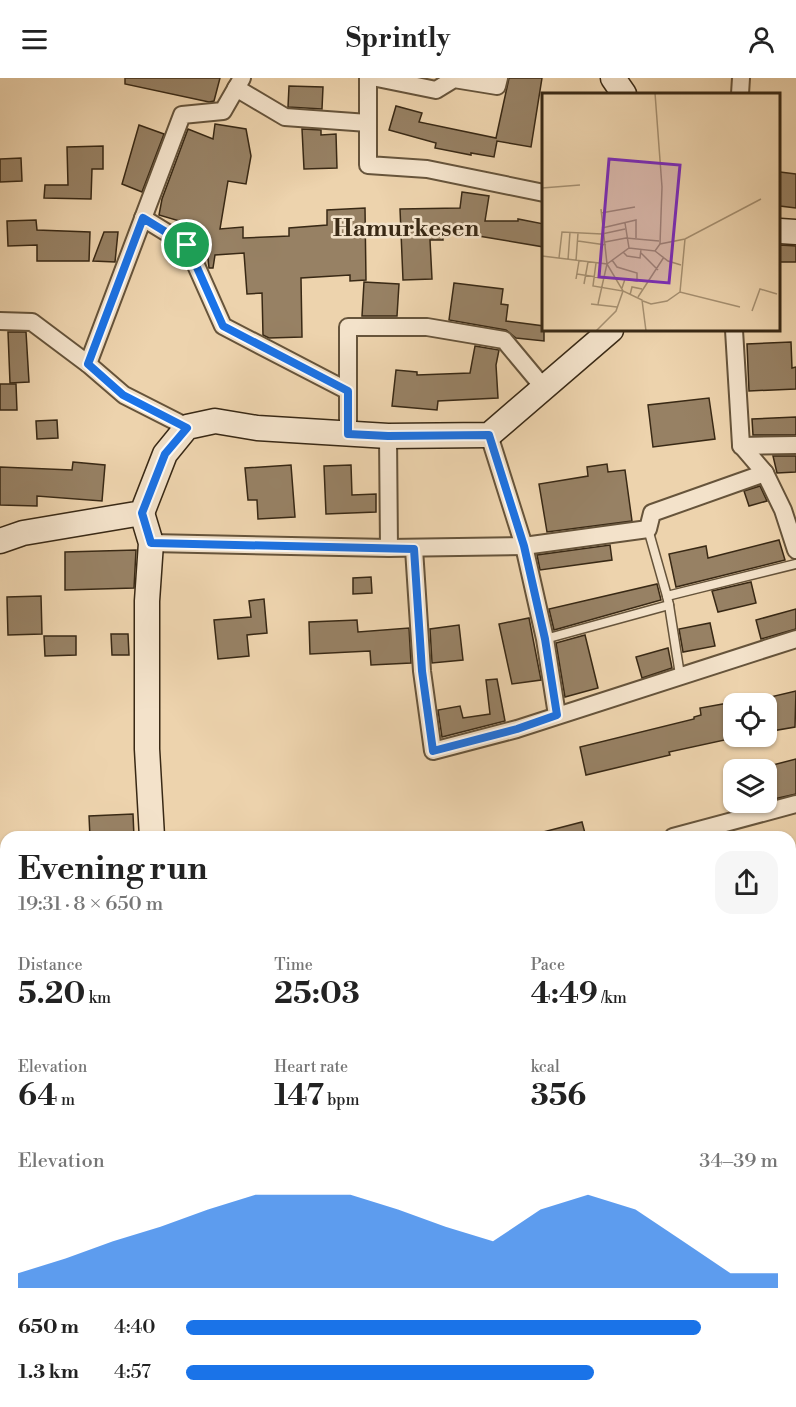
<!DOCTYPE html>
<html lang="en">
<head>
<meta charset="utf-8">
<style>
  :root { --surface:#fff; --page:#f6f6f6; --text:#222; --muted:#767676; --accent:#1a73e8 }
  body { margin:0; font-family:"Libre Bodoni",serif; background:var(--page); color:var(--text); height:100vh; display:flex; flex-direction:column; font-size:22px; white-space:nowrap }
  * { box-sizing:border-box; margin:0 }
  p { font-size:20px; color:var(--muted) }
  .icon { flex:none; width:33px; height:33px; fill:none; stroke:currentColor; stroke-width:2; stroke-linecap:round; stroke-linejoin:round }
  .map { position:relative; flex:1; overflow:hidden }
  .panel { position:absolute; left:0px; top:753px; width:796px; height:576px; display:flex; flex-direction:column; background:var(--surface); border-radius:18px 18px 0 0; box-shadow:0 2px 4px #0004 }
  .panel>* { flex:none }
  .fabs { position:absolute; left:723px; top:615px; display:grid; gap:12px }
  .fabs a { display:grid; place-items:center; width:54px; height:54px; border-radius:12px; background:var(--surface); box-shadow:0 2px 4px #0004; font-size:30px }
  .pin { position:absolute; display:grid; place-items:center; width:51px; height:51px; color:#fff; margin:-26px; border:3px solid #fff; border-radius:50%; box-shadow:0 2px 6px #0007 }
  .round { display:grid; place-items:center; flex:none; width:63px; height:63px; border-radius:18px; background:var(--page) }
  .head { display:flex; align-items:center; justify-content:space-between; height:102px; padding:0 18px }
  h1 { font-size:33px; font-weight:800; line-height:45px }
  .metrics { display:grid; grid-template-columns:repeat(3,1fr); gap:9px; height:102px; padding:6px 18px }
  .metrics div { display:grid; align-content:center }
  .metrics b { font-size:30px; font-weight:800 }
  .metrics small { font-size:16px; font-weight:400 }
  .metrics p { font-size:16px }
  .chart { height:168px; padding:12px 18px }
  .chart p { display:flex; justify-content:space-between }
  .chart svg { width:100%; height:108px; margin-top:6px; fill:var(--accent); opacity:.7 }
  ul { padding:0 18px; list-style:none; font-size:20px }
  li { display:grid; grid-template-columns:96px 72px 1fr; align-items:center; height:45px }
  li i { height:15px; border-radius:8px; background:var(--accent) }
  header { display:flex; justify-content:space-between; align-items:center; height:78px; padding:0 18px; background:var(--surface); font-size:27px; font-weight:800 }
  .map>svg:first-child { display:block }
  .building { fill:#978164; stroke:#392915; stroke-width:1.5 }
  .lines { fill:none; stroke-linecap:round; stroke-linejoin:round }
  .lane-casing { stroke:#66543b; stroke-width:11 }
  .street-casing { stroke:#66543b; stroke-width:20 }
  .secondary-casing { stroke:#392915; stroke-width:27 }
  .lane { stroke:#f3e2ca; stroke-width:8 }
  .street { stroke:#f3e2ca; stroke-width:16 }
  .secondary { stroke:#f3e2ca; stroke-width:24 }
  .route-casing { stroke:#fff; stroke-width:12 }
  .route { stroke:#1a73e8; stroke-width:8 }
  .labels { text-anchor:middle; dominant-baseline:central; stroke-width:5; stroke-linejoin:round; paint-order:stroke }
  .quarter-label { font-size:24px; font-weight:bold; fill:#392915; stroke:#f3e2ca }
  .inset-road { fill:none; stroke:#a58f70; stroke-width:1.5 }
  .view { fill:#7b2cbf; fill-opacity:0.15; stroke:#7b2cbf; stroke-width:3 }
  .inset-edge { fill:none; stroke:#392915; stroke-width:3 }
</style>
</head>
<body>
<header><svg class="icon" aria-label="menu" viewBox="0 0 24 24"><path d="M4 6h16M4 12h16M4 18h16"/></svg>Sprintly<svg class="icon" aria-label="person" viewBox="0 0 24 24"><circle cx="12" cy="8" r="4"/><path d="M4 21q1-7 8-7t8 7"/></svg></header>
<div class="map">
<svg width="796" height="1329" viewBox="0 0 796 1329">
  <rect width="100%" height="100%" fill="#edd3ad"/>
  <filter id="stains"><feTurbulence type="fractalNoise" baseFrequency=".00333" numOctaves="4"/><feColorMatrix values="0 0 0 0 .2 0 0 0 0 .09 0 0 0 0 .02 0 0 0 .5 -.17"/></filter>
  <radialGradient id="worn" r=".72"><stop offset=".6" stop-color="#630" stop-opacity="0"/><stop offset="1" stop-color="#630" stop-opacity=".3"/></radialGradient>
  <g class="building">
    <polygon points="125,0 220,0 214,23 209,24 125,6"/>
    <polygon points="509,0 542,0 531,69 497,63 494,79 471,75 471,77 435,70 436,65 389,52 396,28 422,35 419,44 496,60"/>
    <polygon points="289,8 323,9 322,31 288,29"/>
    <polygon points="215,46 246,51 251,78 246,106 228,103 220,151 243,149 243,160 289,158 289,150 327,147 327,132 365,130 366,202 350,203 350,197 301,200 302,259 269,260 263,257 262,215 247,216 244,175 215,177 213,190 209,190 205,153 185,153 183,144 159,137 162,121 188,51 213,61"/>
    <polygon points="139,47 164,56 142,114 122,106"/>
    <polygon points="302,51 321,52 321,57 336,56 337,90 304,91"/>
    <polygon points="103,68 103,91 92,91 91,121 44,120 45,107 68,107 67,69"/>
    <polygon points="21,80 22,103 0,104 0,81"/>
    <polygon points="780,94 796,96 796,130 780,128"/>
    <polygon points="462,114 489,118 485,143 518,143 518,141 544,146 544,169 442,152 443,162 430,162 432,201 403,202 400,131 460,130"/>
    <polygon points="36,142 37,152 90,154 89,183 37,183 37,167 8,168 7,143"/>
    <polygon points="104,154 118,154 115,184 93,183"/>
    <polygon points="780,167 796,168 796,184 780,184"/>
    <polygon points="364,204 399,206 397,238 362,238"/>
    <polygon points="454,205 503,211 501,226 508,227 506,243 544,248 544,263 516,260 506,252 449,242"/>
    <polygon points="8,254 26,254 29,304 10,305"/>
    <polygon points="791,264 792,290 796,289 796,311 749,313 747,266"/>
    <polygon points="475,268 499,272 496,287 498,320 438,323 437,332 392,328 396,292 417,294 417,297 470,295"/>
    <polygon points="0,306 16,306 17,332 0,332"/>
    <polygon points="709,320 715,361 653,369 648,327"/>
    <polygon points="796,339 796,357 753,357 752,341"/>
    <polygon points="57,342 58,360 37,361 36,343"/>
    <polygon points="773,378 796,378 796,394 777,395"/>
    <polygon points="73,384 105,387 102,423 37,418 37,428 0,427 0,389 72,392"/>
    <polygon points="607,386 608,394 625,392 632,443 547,454 539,406 588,398 587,389"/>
    <polygon points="291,387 295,439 258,441 257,422 248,422 245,390"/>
    <polygon points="351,387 352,417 376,416 376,434 326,436 324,388"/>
    <polygon points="760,408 767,423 749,428 744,413"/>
    <polygon points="779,462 785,482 676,509 669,476 706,468 708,480"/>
    <polygon points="610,467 612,482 540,492 537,477"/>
    <polygon points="136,472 134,510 65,512 65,474"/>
    <polygon points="371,499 372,515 353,516 353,500"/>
    <polygon points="751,504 756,525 718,534 712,513"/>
    <polygon points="657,506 661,522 554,552 549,531"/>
    <polygon points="41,518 42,556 8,557 7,519"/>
    <polygon points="264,521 267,555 247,557 249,578 218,581 214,542 251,539 249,523"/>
    <polygon points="796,531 796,551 761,561 756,542"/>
    <polygon points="529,540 541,602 512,606 499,546"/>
    <polygon points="357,542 358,554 409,550 411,585 371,587 370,573 310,576 309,544"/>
    <polygon points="710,545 715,568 683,574 679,551"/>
    <polygon points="459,547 463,582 432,585 430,551"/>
    <polygon points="111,556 128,556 129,577 112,577"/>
    <polygon points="585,557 598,610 565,619 556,565"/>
    <polygon points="44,558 76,558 76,577 45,578"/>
    <polygon points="668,570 672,590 642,600 636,579"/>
    <polygon points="497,601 505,643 442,659 438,632 460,628 463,640 490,636 486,602"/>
    <polygon points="796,613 795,649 766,654 766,620"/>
    <polygon points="734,624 734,660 669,674 670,677 586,697 580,669 694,641 694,639 701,637 700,630"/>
    <polygon points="796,681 796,716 774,721 765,689"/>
    <polygon points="133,736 134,759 90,759 89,738"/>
    <polygon points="582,744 586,759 544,759 543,754"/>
  </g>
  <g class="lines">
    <g class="lane-casing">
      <g id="lane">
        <polyline points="648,451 667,518"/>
        <polyline points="669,527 680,597"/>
        <polyline points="545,561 669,527 667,518 796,486"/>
      </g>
    </g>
    <g class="street-casing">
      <g id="street">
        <polyline points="368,0 368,87 427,91 544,115"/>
        <polyline points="377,0 436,12 454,1 497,8 499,0"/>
        <polyline points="236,10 285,39 368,45"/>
        <polyline points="740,16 741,0"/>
        <polyline points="143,140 187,167 223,248 348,313"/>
        <polyline points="0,243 32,244 88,286 124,317 187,349"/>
        <polyline points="734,252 741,367 765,395 783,432 796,472"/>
        <polyline points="88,286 182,37 223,33 242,0"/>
        <polyline points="348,356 348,249 427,249 504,262 544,310"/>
        <polyline points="489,357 524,468 545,561 557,637"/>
        <polyline points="388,358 389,470"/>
        <polyline points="741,368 796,367"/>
        <polyline points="151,465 389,470 524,468 648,451 652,435 765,395"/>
        <polyline points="414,471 422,593 433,673 517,651 796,561"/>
        <polyline points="673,759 796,726"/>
      </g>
    </g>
    <g class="secondary-casing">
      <g id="secondary">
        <polyline points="613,0 624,16"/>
        <polyline points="780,153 796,154"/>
        <polyline points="142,435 151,465 147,523 147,671 152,759"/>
        <polyline points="0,463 23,455 142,435 165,376 187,349 215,343 257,350 388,358 489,357 611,252"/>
        <polyline points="213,1323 214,1329"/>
      </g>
    </g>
    <use href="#lane" class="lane"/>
    <use href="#street" class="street"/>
    <use href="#secondary" class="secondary"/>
  </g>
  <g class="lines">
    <g class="route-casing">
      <polygon id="route" points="143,140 187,167 223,248 348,313 348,356 388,358 489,357 524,468 545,561 557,637 517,651 433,673 422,593 414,471 151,465 142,435 165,376 187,350 123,317 88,286"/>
    </g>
    <use href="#route" class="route"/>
  </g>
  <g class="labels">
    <g class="quarter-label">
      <text x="406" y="151">Hamurkesen</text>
    </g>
  </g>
  <g transform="translate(542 15)">
    <rect width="238" height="238" fill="#edd3ad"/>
    <path class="inset-road" d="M113,0L120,94L118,151M0,95L38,92M59,120L93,114M83,130L87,155M60,135L94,127V145M36,148L64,152M63,149L84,145L117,148M113,158L126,168L139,172M81,159L85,163L98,165L99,156M99,160L116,177M0,163L65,171L81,198L100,207L104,238M17,165L20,139L60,141L83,136M26,167L28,139M70,167L75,174L95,180V188L83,186L80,195M34,168L36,140M65,171L87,155L113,158L118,151L143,146L219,106M35,181L61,185M34,186L37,168M42,191L46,169M138,199L143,146M88,202L90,194L100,196M96,204L122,164M101,208L109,211L125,208L138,199L198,214M49,211L75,214M56,211L65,171L59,116M210,218L218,196L235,201M54,238L74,218L81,198L51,193L54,170"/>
    <path class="view" d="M67,66L138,72L127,190L57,184Z"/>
    <rect width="238" height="238" class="inset-edge"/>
  </g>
  <rect width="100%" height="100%" filter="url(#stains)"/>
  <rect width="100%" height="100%" fill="url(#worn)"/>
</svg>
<div class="fabs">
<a><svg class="icon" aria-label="locate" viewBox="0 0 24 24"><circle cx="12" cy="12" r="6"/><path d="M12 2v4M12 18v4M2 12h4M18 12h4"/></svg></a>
<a><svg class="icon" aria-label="layers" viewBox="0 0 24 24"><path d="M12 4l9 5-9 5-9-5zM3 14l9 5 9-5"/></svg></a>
</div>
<div class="pin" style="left:187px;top:167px;background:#1e9e55"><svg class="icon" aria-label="arrive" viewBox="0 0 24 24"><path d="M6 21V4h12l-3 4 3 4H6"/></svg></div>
<section class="panel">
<div class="head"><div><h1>Evening run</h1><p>19:31 · 8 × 650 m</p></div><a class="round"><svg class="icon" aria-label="share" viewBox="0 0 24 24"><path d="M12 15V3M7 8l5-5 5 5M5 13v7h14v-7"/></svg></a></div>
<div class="metrics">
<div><p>Distance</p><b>5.20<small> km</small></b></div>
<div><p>Time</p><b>25:03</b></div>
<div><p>Pace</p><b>4:49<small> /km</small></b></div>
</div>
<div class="metrics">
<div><p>Elevation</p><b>64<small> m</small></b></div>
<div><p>Heart rate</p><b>147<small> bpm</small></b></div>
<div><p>kcal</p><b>356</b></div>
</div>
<div class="chart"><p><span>Elevation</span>34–39 m</p>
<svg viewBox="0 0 160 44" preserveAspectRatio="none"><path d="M0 44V38L10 32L20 25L30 19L40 12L50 6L60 6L70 6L80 12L90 19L100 25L110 12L120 6L130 12L140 25L150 38L160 38V44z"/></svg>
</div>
<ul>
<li><b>650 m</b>4:40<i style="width:87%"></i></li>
<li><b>1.3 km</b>4:57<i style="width:69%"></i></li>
</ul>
</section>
</div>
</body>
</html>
